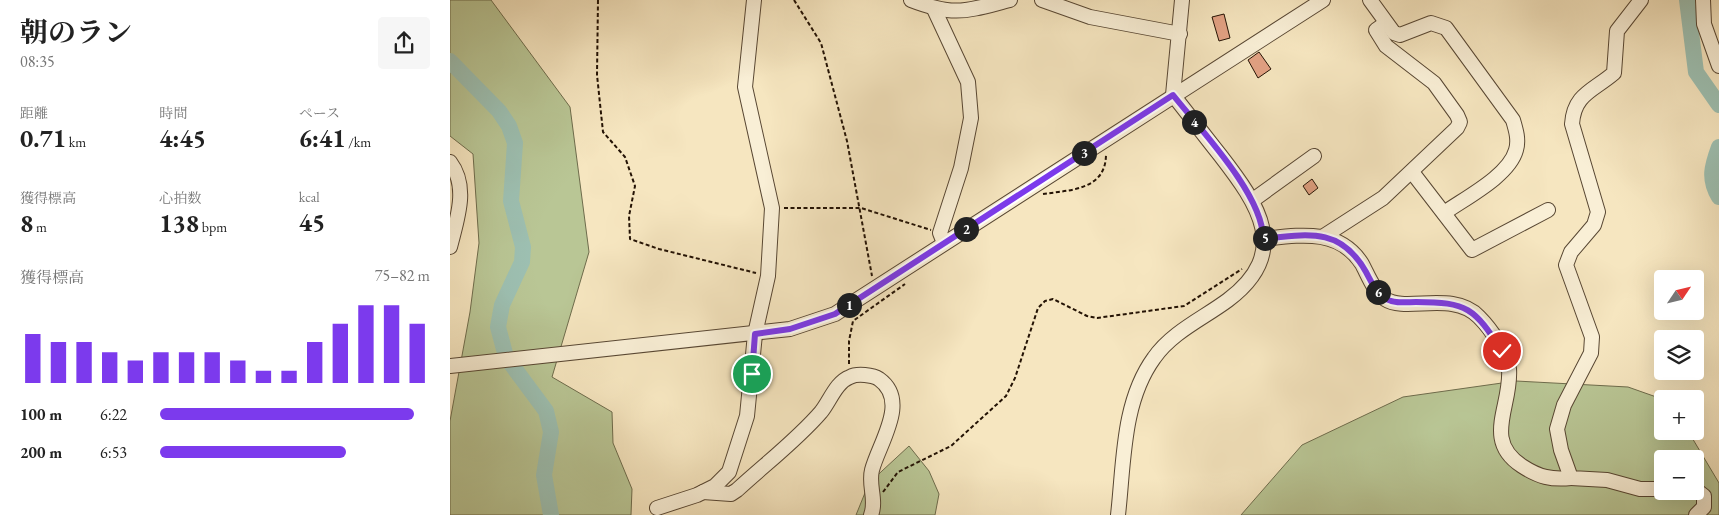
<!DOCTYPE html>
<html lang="ja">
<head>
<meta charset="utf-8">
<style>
  :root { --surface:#fff; --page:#f6f6f6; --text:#222; --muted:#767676; --accent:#7c3aed }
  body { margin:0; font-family:"EB Garamond","Noto Serif JP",serif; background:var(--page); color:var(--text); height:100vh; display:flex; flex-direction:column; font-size:19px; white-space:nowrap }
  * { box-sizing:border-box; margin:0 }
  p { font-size:16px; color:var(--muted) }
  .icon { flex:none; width:28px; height:28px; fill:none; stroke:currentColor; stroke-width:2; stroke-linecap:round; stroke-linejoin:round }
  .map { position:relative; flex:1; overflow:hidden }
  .sheet { display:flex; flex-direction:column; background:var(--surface); width:450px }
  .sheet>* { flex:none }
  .needle { width:32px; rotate:55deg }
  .fabs { position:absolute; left:1204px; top:270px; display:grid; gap:10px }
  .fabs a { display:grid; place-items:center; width:50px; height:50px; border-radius:5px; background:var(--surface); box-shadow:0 5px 20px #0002; font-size:25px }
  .pin { position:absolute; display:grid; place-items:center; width:42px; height:42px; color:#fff; margin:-21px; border:2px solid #fff; border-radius:50%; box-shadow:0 1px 5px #0007 }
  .km { position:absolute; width:25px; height:25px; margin:-12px; border-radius:50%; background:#222; color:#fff; font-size:14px; line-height:25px; text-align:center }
  .round { display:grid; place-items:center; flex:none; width:52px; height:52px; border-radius:5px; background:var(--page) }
  .head { display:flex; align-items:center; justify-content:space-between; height:85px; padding:0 20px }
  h1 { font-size:28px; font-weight:700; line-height:38px }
  .stats { display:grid; grid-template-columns:repeat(3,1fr); gap:8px; height:85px; padding:5px 20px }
  .stats div { display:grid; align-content:center }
  .stats b { font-size:25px; font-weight:700 }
  .stats small { font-size:14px; font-weight:400 }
  .stats p { font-size:14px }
  .chart { height:140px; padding:10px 20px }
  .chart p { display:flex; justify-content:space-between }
  .chart svg { width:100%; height:90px; margin-top:5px; stroke:var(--accent); stroke-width:6 }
  ul { padding:0 20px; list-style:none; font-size:16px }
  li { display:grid; grid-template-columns:80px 60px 1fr; align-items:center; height:38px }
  li i { height:12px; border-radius:6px; background:var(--accent) }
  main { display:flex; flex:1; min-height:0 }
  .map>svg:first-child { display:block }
  .green { fill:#b9c695; stroke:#6e6c4c; fill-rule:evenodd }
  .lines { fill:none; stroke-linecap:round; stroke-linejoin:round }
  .river { stroke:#9dc0b2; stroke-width:16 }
  .building { fill:#e3a284; stroke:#231204 }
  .minor-casing { stroke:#584733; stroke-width:16 }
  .path { stroke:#231204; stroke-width:2; stroke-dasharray:4 2.5; stroke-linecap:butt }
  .minor { stroke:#f9efd6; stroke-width:14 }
  .route-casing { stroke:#fff; stroke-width:10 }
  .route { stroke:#7c3aed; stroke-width:6 }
</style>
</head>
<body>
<main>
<section class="sheet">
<div class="head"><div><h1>朝のラン</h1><p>08:35</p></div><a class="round"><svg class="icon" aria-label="share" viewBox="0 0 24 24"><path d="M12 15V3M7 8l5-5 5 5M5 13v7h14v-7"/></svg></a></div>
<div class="stats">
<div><p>距離</p><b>0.71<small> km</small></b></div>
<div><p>時間</p><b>4:45</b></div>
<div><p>ペース</p><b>6:41<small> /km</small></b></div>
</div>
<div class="stats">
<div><p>獲得標高</p><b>8<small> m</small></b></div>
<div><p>心拍数</p><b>138<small> bpm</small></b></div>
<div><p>kcal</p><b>45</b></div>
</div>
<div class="chart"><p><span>獲得標高</span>75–82 m</p>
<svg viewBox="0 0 160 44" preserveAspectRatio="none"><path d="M5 44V20M15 44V24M25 44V24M35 44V29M45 44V33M55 44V29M65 44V29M75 44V29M85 44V33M95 44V38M105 44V38M115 44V24M125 44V15M135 44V6M145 44V6M155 44V15"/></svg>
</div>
<ul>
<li><b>100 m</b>6:22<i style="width:94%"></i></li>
<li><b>200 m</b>6:53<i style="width:69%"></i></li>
</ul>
</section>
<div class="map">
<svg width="1269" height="515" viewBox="0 0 1269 515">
  <rect width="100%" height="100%" fill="#f6e6c0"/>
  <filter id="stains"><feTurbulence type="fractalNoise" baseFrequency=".004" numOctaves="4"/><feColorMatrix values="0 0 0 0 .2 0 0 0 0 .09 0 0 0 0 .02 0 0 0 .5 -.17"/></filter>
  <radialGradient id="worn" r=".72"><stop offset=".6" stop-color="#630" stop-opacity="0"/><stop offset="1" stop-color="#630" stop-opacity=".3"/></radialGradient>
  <g class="green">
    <polygon points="0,0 41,0 120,107 139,252 102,377 162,412 163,443 182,489 181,515 0,515 0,421 20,312 29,243 23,154 0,136"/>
    <path d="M1066,381L1178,387L1212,399V431H1238L1269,483V515H791L852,445L953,397ZM1212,459H1245V491H1212Z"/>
    <polygon points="459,446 479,471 489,494 485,515 406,515 419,483"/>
  </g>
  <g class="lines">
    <g class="river">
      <polyline points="1237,0 1246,72 1269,105"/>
      <polyline points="0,61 49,111 59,126 65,143 61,201 73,247 72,262 52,305 48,327 56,357 96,411 101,432 94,475 101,515"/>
      <path d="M1269,147C1262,166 1258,179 1269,197"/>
    </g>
  </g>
  <g class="building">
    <polygon points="774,14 780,38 769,41 762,17"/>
    <polygon points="809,52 821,69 808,78 798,60"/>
    <polygon points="862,179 868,188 859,195 853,186"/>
  </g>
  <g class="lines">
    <g class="minor-casing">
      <g id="minor">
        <path d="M461,0C505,17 516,11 560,0"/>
        <polyline points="592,0 640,17 730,34"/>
        <path d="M920,0L944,33L950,35L981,23L996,28L1063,120C1066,130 1069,140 1066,150C1059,176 1015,198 994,213"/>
        <path d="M1191,0L1167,31L1164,73C1143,91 1124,94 1122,124L1148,212L1144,225L1121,252L1116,265L1142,337L1141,353L1114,405L1107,429L1111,450L1121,478L1157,480L1190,489H1212"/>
        <polyline points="1253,0 1254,24 1269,66"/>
        <polyline points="484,9 518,82 521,118 511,168 490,233 494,243"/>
        <path d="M0,162C19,187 7,219 0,247"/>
        <polyline points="962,172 1022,250 1098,210"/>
        <polyline points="803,200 864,156"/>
        <polyline points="874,236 933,198 1007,128 1010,122 1007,115 984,83 936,46 926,30 936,23"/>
        <path d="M813,239C850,235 889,228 912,264C918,275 924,292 935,299C956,313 1003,290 1029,317C1041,329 1057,352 1059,369C1062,406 1032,440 1072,466C1089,477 1101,480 1121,478"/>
        <polyline points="0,366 340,329 385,314 873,0"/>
        <polyline points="1245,489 1254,496 1254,507 1246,515"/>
        <path d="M253,492L281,494L287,490C314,465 347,440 371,412C380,401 386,382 400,377C407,373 423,375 429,379C460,401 429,443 422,470C418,485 427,500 421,515"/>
        <polyline points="207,508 247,495 265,486 279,472 297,416 305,334 318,276 322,208 295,87 304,0"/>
        <path d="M668,515C674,463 672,402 704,358C722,332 754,318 778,300C842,252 808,204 770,155C754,135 739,115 723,95L732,0"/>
      </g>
    </g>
    <g class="path">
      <polyline points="148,0 147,75 153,132 175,157 185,186 179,216 180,239 209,249 306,273"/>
      <polyline points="344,0 371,43 397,141 422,276"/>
      <path d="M593,194C621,190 656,190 656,154"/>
      <polyline points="334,208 411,208 481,230"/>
      <polyline points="399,364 399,341 403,321 455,284"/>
      <polyline points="433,492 448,472 501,446 556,396 565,378 588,308 595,301 603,299 637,316 647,318 734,306 792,269"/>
    </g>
    <use href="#minor" class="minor"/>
  </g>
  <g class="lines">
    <g class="route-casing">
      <path id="route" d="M302,374L305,334L340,329L385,314L723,95C750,129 814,196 813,239C858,234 891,227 916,272C921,281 927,295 936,299C945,304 957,302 966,302C1018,302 1024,308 1052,351"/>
    </g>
    <use href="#route" class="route"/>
  </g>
  <rect width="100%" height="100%" filter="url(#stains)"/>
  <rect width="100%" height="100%" fill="url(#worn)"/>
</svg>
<div class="fabs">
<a><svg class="needle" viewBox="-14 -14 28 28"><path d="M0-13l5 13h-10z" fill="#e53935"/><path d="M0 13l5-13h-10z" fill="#767676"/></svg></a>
<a><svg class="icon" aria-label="layers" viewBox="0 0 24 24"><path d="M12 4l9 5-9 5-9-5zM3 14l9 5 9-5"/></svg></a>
<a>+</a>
<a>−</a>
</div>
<div class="pin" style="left:302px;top:374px;background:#1e9e55"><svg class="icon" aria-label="arrive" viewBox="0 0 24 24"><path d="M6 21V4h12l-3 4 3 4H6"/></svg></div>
<div class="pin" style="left:1052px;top:351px;background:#d93025"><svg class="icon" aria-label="check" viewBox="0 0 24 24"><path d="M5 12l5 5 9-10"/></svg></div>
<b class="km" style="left:399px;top:305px">1</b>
<b class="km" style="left:516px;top:229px">2</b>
<b class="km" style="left:634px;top:153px">3</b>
<b class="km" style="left:744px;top:122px">4</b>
<b class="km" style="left:815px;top:238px">5</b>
<b class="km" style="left:928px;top:292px">6</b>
</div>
</main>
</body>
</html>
